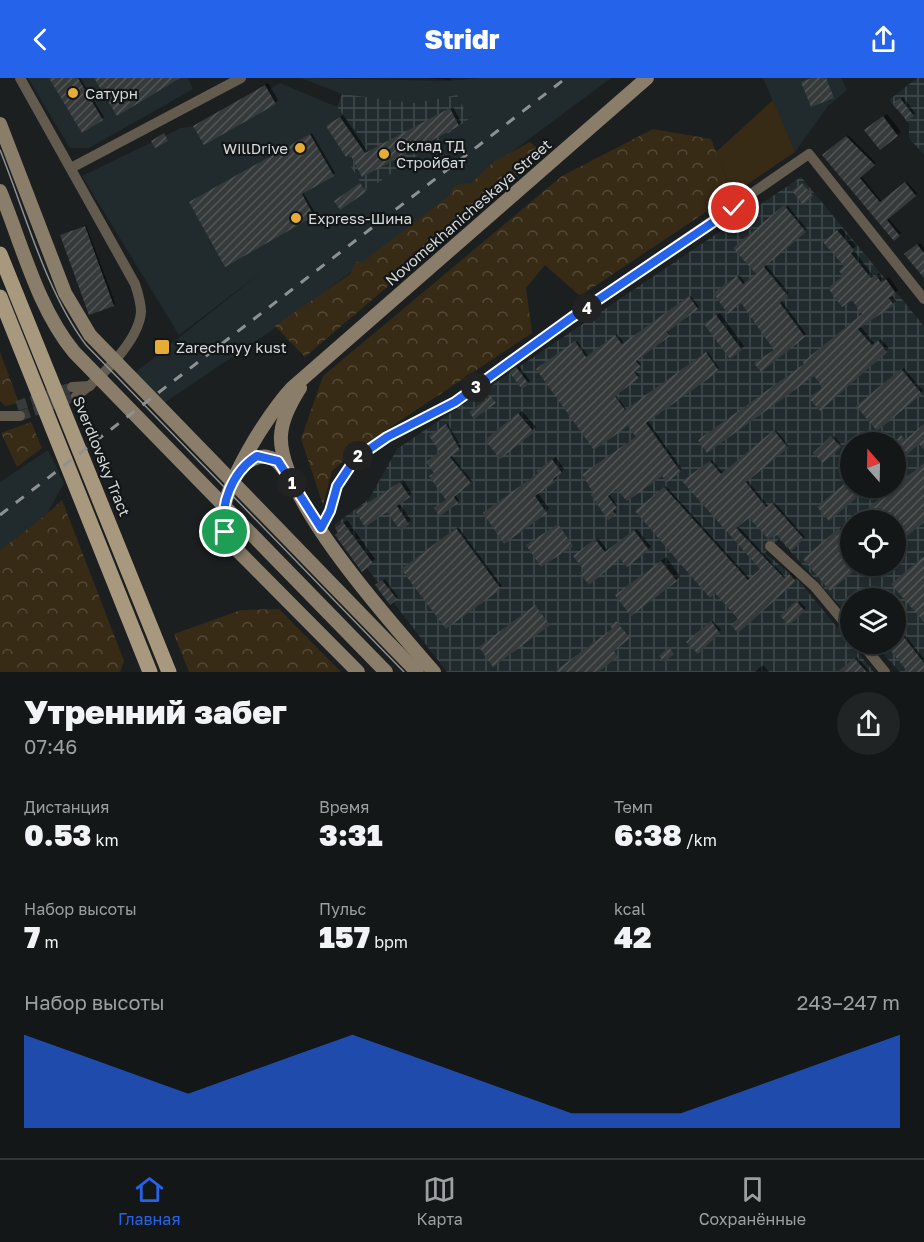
<!DOCTYPE html>
<html lang="ru">
<head>
<meta charset="utf-8">
<style>
  :root { --surface:#141718; --page:#212425; --text:#f1f3f6; --muted:#9d9fa2; --line:#333637; --accent:#2563eb }
  body { margin:0; font-family:"Golos Text",sans-serif; background:var(--page); color:var(--text); height:100vh; display:flex; flex-direction:column; font-size:22px; white-space:nowrap }
  * { box-sizing:border-box; margin:0 }
  p { font-size:20px; color:var(--muted) }
  .icon { flex:none; width:33px; height:33px; fill:none; stroke:currentColor; stroke-width:2; stroke-linecap:round; stroke-linejoin:round }
  .map { position:relative; height:594px; overflow:hidden }
  .side { display:flex; flex-direction:column; background:var(--surface); flex:1 }
  .side>* { flex:none }
  .needle { width:39px; rotate:340deg }
  .buttons { position:absolute; left:840px; top:354px; display:grid; gap:12px }
  .buttons a { display:grid; place-items:center; width:66px; height:66px; border-radius:50%; background:var(--surface); box-shadow:0 2px 4px #0004,0 0 0 2px var(--line); font-size:30px }
  .pin { position:absolute; display:grid; place-items:center; width:51px; height:51px; color:#fff; margin:-26px; border:3px solid #fff; border-radius:50%; box-shadow:0 2px 6px #0007 }
  .km { position:absolute; width:30px; height:30px; margin:-15px; border-radius:50%; background:#222; color:#fff; font-size:16px; line-height:30px; text-align:center }
  .round { display:grid; place-items:center; flex:none; width:63px; height:63px; border-radius:32px; background:var(--page) }
  .summary { display:flex; align-items:center; justify-content:space-between; height:102px; padding:0 24px }
  h1 { font-size:33px; font-weight:800; line-height:45px }
  .metrics { display:grid; grid-template-columns:repeat(3,1fr); gap:9px; height:102px; padding:6px 24px }
  .metrics div { display:grid; align-content:center }
  .metrics b { font-size:30px; font-weight:800 }
  .metrics small { font-size:16px; font-weight:400 }
  .metrics p { font-size:16px }
  .chart { height:168px; padding:12px 24px }
  .chart p { display:flex; justify-content:space-between }
  .chart svg { width:100%; height:108px; margin-top:6px; fill:var(--accent); opacity:.7 }
  header { display:flex; justify-content:space-between; align-items:center; height:78px; padding:0 24px; background:var(--accent); color:#fff; font-size:27px; font-weight:800 }
  .tab-bar { display:flex; justify-content:space-around; align-items:center; height:84px; border-top:2px solid var(--line); background:var(--surface); font-size:16px; color:var(--muted) }
  .tab-bar a { display:grid; justify-items:center; gap:3px }
  .tab-bar .selected { color:var(--accent) }
  .map>svg:first-child { display:block }
  .built { fill:#212b2e }
  .industrial { fill:url(#industrial-grid); fill-rule:evenodd }
  .forest { fill:url(#forest-crowns) }
  .green { fill:#372b16 }
  .shadow { fill:#0007 }
  .building { fill:url(#building-hatch) }
  .lines { fill:none; stroke-linecap:round; stroke-linejoin:round }
  .minor-tunnel { stroke:#373b3c; stroke-width:10; stroke-dasharray:10 5; stroke-linecap:butt }
  .minor { stroke:#635b4e; stroke-width:10 }
  .secondary { stroke:#8a7d69; stroke-width:14 }
  .primary { stroke:#a8987d; stroke-width:15 }
  .tram { stroke:#8e9192; stroke-width:1.5 }
  .rail { stroke:#8e9192; stroke-width:3; stroke-dasharray:10 10; stroke-linecap:butt }
  .route-casing { stroke:#fff; stroke-width:12 }
  .route { stroke:#2563eb; stroke-width:8 }
  .poi-dot { fill:#e7ac37; stroke:#121617; stroke-width:2 }
  .labels { text-anchor:middle; dominant-baseline:central; stroke-width:4.5; stroke-linejoin:round; paint-order:stroke }
  .poi-label { font-size:15px; fill:#d7d9da; stroke:#121617; text-anchor:start }
  .street-label { font-size:15px; fill:#d7d9da; stroke:#121617 }
</style>
</head>
<body>
<header><svg class="icon" aria-label="back" viewBox="0 0 24 24"><path d="M15 5l-7 7 7 7"/></svg>Stridr<svg class="icon" aria-label="share" viewBox="0 0 24 24"><path d="M12 15V3M7 8l5-5 5 5M5 13v7h14v-7"/></svg></header>
<div class="map">
<svg width="924" height="594" viewBox="0 0 924 594">
  <defs>
    <pattern id="industrial-grid" width="8" height="8" patternUnits="userSpaceOnUse" patternTransform="scale(1.5)"><rect width="8" height="8" fill="#212b2e"/><path d="M0 4h8M4 0v8" fill="none" stroke="#40494c"/></pattern>
    <pattern id="forest-crowns" width="20" height="18" patternUnits="userSpaceOnUse" patternTransform="scale(1.5)"><rect width="20" height="18" fill="#372b16"/><path d="M2 6a3 3 0 1 1 6 0M12 15a3 3 0 1 1 6 0" fill="none" stroke="#534937"/></pattern>
    <pattern id="building-hatch" width="6" height="6" patternUnits="userSpaceOnUse" patternTransform="scale(1.5)"><rect width="6" height="6" fill="#363a3b"/><path d="M-1 1l2-2M0 6l6-6M5 7l2-2" fill="none" stroke="#525657"/></pattern>
  </defs>
  <rect width="100%" height="100%" fill="#1b1f20"/>
  <g class="built">
    <polygon points="28,0 188,0 193,11 89,70 70,70"/>
    <polygon points="301,0 449,3 481,0 611,0 281,246 164,325 132,297 263,193 179,257 82,98 181,50 193,48 265,7 268,12 280,5 337,29 366,66 457,17 415,25 342,16"/>
    <polygon points="763,0 841,0 847,12 828,28 795,74"/>
    <polygon points="48,372 64,405 47,436 0,472 0,404"/>
  </g>
  <g class="industrial">
    <polygon points="917,0 924,0 924,77 909,60 909,46 889,22"/>
    <polygon points="342,16 415,25 457,17 469,41 366,113 346,81 366,66 337,29"/>
    <path d="M801,99L924,248V594H900L874,566H896V520H850V539L779,461L765,475L799,503L874,594H447L334,447L369,421L397,371ZM850,364H896V410H850ZM850,442H896V488H850Z"/>
  </g>
  <g class="forest">
    <polygon points="653,51 711,61 733,116 580,218 545,187 526,210 532,255 353,374 332,393 323,427 301,361 323,298 562,98"/>
    <polygon points="530,64 543,76 305,279 275,248 350,196 356,184 364,183 449,118 454,108 471,105 495,83"/>
    <polygon points="0,274 19,325 5,328 0,323"/>
    <polygon points="31,344 42,370 17,389 1,355"/>
    <polygon points="62,422 124,583 120,594 0,594 0,472 47,436"/>
    <polygon points="279,531 341,594 189,594 174,556 241,532"/>
  </g>
  <polygon class="green" points="773,22 795,74 733,116 716,74"/>
  <g class="shadow">
    <polygon points="51,0 80,0 104,39 102,41"/>
    <polygon points="426,0 452,0 449,2"/>
    <polygon points="268,5 278,22 275,25 195,48"/>
    <polygon points="903,19 915,35 908,41 895,26"/>
    <polygon points="453,29 461,44 458,47 363,97 351,74 330,46 343,37 368,74"/>
    <polygon points="887,36 901,54 880,70 870,49"/>
    <polygon points="312,55 335,95 303,114 315,135 313,137 193,123"/>
    <polygon points="848,57 876,85 861,98 882,124 907,104 917,115 888,140 901,155 894,161 824,77"/>
    <polygon points="787,127 807,151 765,186 789,215 781,222 806,256 761,292 775,272 741,223 717,213 739,197 746,206 757,196 735,170"/>
    <polygon points="86,147 115,225 113,227 62,157"/>
    <polygon points="841,150 856,168 853,171 874,199 879,195 884,202 889,199 898,212 892,217 896,223 893,226 860,248 875,266 881,261 889,270 820,331 825,308 806,286 863,235 845,198 846,188 825,164"/>
    <polygon points="920,165 924,170 924,198 906,177"/>
    <polygon points="691,218 699,229 668,252 669,257 636,280 641,287 635,292 639,298 615,316 627,332 708,274 719,290 647,342 682,391 667,402 662,396 616,409 608,415 617,427 614,430 616,434 609,440 593,417 638,359 628,346 539,290 577,263 588,278 617,256 624,265"/>
    <polygon points="720,235 744,268 741,271 710,243"/>
    <polygon points="519,288 530,303 522,309 511,294"/>
    <polygon points="904,290 923,313 877,351 858,328"/>
    <polygon points="522,333 536,349 533,352 490,359"/>
    <polygon points="448,346 461,369 451,377 472,403 455,417 459,422 440,436 448,422 436,395 442,374 432,357"/>
    <polygon points="776,352 788,367 746,401 769,429 774,424 805,459 791,471 777,455 749,438 737,447 786,500 792,495 796,500 738,553 740,541 637,433 666,408 751,502 762,491 684,403 712,382 723,395"/>
    <polygon points="834,358 841,366 823,383 815,375"/>
    <polygon points="556,379 564,391 554,403 537,414 549,430 546,434 488,432 539,395 541,390"/>
    <polygon points="924,387 924,442 896,465 896,442 874,442"/>
    <polygon points="403,402 412,415 399,425 411,442 400,450 387,432 360,431"/>
    <polygon points="347,442 375,481 372,484 340,454 340,447"/>
    <polygon points="845,446 850,453 850,488 857,488 830,511 809,477"/>
    <polygon points="458,449 502,508 500,509 404,489"/>
    <polygon points="637,451 651,469 648,471 627,487 620,478 586,491 578,475 598,460 608,473"/>
    <polygon points="666,479 680,498 676,502 622,513"/>
    <polygon points="385,501 398,519 390,525 377,507"/>
    <polygon points="866,509 875,520 851,520 853,519"/>
    <polygon points="799,523 806,530 789,545 782,538"/>
    <polygon points="713,543 721,552 698,574 689,564"/>
    <polygon points="896,546 924,581 924,594 910,594 887,566 896,566"/>
    <polygon points="857,579 870,594 840,594"/>
    <polygon points="763,587 769,594 755,594"/>
  </g>
  <g class="building">
    <polygon points="49,0 78,0 103,42 82,55"/>
    <polygon points="94,0 180,0 117,38"/>
    <polygon points="812,0 826,0 834,20 811,29 801,4"/>
    <polygon points="265,7 276,26 204,67 193,48"/>
    <polygon points="900,20 914,38 907,43 893,25"/>
    <polygon points="450,30 459,48 362,99 350,76 346,79 326,48 340,39 365,75"/>
    <polygon points="883,38 898,58 880,72 864,52"/>
    <polygon points="164,55 168,63 155,70 151,63"/>
    <polygon points="310,56 334,98 302,116 314,138 225,189 189,124"/>
    <polygon points="846,58 875,87 860,100 880,124 905,104 916,118 887,142 900,158 894,163 822,77"/>
    <polygon points="360,105 366,114 340,132 334,123"/>
    <polygon points="802,105 813,118 803,127 792,113"/>
    <polygon points="784,127 806,154 764,189 788,218 780,225 805,259 761,294 754,285 774,272 741,225 728,236 713,215 737,198 743,206 756,196 733,170"/>
    <polygon points="85,148 114,228 89,237 60,157"/>
    <polygon points="837,152 854,172 851,175 871,200 876,197 881,204 886,201 896,216 889,220 894,227 858,251 872,267 878,262 887,274 820,333 809,320 823,309 814,298 707,375 698,362 804,286 803,284 862,236 852,222 842,229 828,210 843,198 839,193 844,188 823,164"/>
    <polygon points="917,166 924,175 924,200 904,176"/>
    <polygon points="689,218 698,231 667,254 670,258 636,283 641,289 634,294 639,300 615,318 625,332 706,274 719,293 646,345 681,394 667,404 662,398 627,423 616,411 608,418 617,430 613,433 616,437 608,442 591,417 593,415 582,396 636,359 628,348 594,372 536,291 575,263 586,279 615,257 622,266"/>
    <polygon points="716,237 742,272 730,281 704,246"/>
    <polygon points="166,261 172,268 161,277 155,270"/>
    <polygon points="516,289 529,306 522,311 509,294"/>
    <polygon points="901,291 922,316 877,353 856,328"/>
    <polygon points="491,318 496,325 474,341 469,334"/>
    <polygon points="518,335 534,354 500,381 485,362"/>
    <polygon points="446,346 460,372 450,379 471,405 454,419 458,425 440,438 434,430 446,422 429,398 434,395 426,384 440,374 429,358"/>
    <polygon points="924,346 924,372 919,366 896,386 896,362 901,357 905,362"/>
    <polygon points="774,352 788,370 746,404 766,429 772,425 804,461 791,473 777,457 768,461 749,440 736,450 784,500 789,496 796,503 738,555 731,547 738,541 715,515 710,520 635,433 664,409 748,502 760,491 682,403 710,383 721,396"/>
    <polygon points="831,358 841,369 823,385 813,375"/>
    <polygon points="552,381 562,395 553,401 555,404 535,418 547,435 504,466 483,435 538,395 536,393"/>
    <polygon points="924,385 924,444 896,467 896,442 878,442 868,430"/>
    <polygon points="850,401 850,410 868,410 829,443 817,429"/>
    <polygon points="400,404 410,419 397,428 409,446 400,452 387,434 365,449 355,433"/>
    <polygon points="343,444 373,485 362,494 335,457 338,455 335,450"/>
    <polygon points="558,446 573,468 541,489 526,467"/>
    <polygon points="456,450 501,511 446,551 401,491"/>
    <polygon points="839,450 850,463 850,488 860,488 830,513 803,481"/>
    <polygon points="634,452 649,472 627,489 620,481 589,507 580,495 584,492 573,478 595,461 605,474"/>
    <polygon points="924,478 924,544 891,506"/>
    <polygon points="661,483 677,503 631,538 615,517"/>
    <polygon points="382,502 397,521 390,527 375,507"/>
    <polygon points="863,509 872,520 849,520"/>
    <polygon points="796,523 805,533 789,547 780,538"/>
    <polygon points="535,527 550,547 493,589 479,569"/>
    <polygon points="616,543 630,560 614,573 618,579 598,594 554,594 612,551 610,547"/>
    <polygon points="711,543 720,555 698,576 686,564"/>
    <polygon points="896,549 924,585 924,594 908,594 885,566 896,566"/>
    <polygon points="669,569 674,576 664,584 659,578"/>
    <polygon points="854,580 867,594 838,594"/>
  </g>
  <g class="lines">
    <g class="minor-tunnel">
      <polyline points="17,328 72,309"/>
      <polyline points="20,338 76,318"/>
    </g>
    <g class="minor">
      <path d="M20,0L135,206C138,215 141,224 141,234C139,263 99,302 76,318"/>
      <polyline points="71,90 241,0"/>
      <polyline points="72,309 90,308"/>
      <polyline points="0,338 20,338"/>
      <polyline points="321,450 330,433 337,408 355,381 387,359 455,324 571,240 809,76 924,221"/>
      <polyline points="770,468 815,509 850,551"/>
      <polyline points="862,566 885,594"/>
    </g>
    <g class="secondary">
      <polyline points="0,46 65,215 90,257 417,594"/>
      <path d="M0,113C22,166 37,229 74,274L386,594"/>
      <path d="M300,310C291,324 282,341 281,357C277,419 393,547 434,594"/>
      <path d="M244,386C261,375 273,375 285,393"/>
      <path d="M358,594L234,469C230,461 224,453 223,444C220,411 269,334 292,310L647,0"/>
    </g>
    <g class="primary">
      <polyline points="0,176 169,594"/>
      <polyline points="0,219 150,594"/>
    </g>
    <path class="tram" d="M0,72C25,134 46,214 86,267L404,594"/>
    <polyline class="rail" points="0,437 566,0"/>
  </g>
  <g class="lines">
    <g class="route-casing">
      <path id="route" d="M225,454C219,426 233,393 257,378L278,383L321,450L330,433L337,408L355,381L387,359L455,324L571,240L734,130"/>
    </g>
    <use href="#route" class="route"/>
  </g>
  <g class="poi-dot">
    <circle cx="73" cy="15" r="6"/>
    <circle cx="300" cy="70" r="6"/>
    <circle cx="384" cy="76" r="6"/>
    <circle cx="296" cy="140" r="6"/>
    <rect x="154" y="261" width="16" height="16" rx="3"/>
  </g>
  <g class="labels">
    <g class="poi-label">
      <text x="85" y="15">Сатурн</text>
      <text x="396" y="67">Склад ТД<tspan x="396" dy="17">Стройбат</tspan></text>
      <text x="288" y="70" text-anchor="end">WillDrive</text>
      <text x="308" y="140">Express-Шина</text>
      <text x="176" y="269">Zarechnyy kust</text>
    </g>
    <g class="street-label">
      <text transform="translate(468 134) rotate(-41)">Novomekhanicheskaya Street</text>
      <text transform="translate(102 378) rotate(68)">Sverdlovsky Tract</text>
    </g>
  </g>
</svg>
<div class="buttons">
<a><svg class="needle" viewBox="-14 -14 28 28"><path d="M0-13l5 13h-10z" fill="#e53935"/><path d="M0 13l5-13h-10z" fill="#9d9fa2"/></svg></a>
<a><svg class="icon" aria-label="locate" viewBox="0 0 24 24"><circle cx="12" cy="12" r="6"/><path d="M12 2v4M12 18v4M2 12h4M18 12h4"/></svg></a>
<a><svg class="icon" aria-label="layers" viewBox="0 0 24 24"><path d="M12 4l9 5-9 5-9-5zM3 14l9 5 9-5"/></svg></a>
</div>
<div class="pin" style="left:225px;top:454px;background:#1e9e55"><svg class="icon" aria-label="arrive" viewBox="0 0 24 24"><path d="M6 21V4h12l-3 4 3 4H6"/></svg></div>
<div class="pin" style="left:734px;top:130px;background:#d93025"><svg class="icon" aria-label="check" viewBox="0 0 24 24"><path d="M5 12l5 5 9-10"/></svg></div>
<b class="km" style="left:292px;top:405px">1</b>
<b class="km" style="left:358px;top:378px">2</b>
<b class="km" style="left:476px;top:309px">3</b>
<b class="km" style="left:587px;top:230px">4</b>
</div>
<section class="side">
<div class="summary"><div><h1>Утренний забег</h1><p>07:46</p></div><a class="round"><svg class="icon" aria-label="share" viewBox="0 0 24 24"><path d="M12 15V3M7 8l5-5 5 5M5 13v7h14v-7"/></svg></a></div>
<div class="metrics">
<div><p>Дистанция</p><b>0.53<small> km</small></b></div>
<div><p>Время</p><b>3:31</b></div>
<div><p>Темп</p><b>6:38<small> /km</small></b></div>
</div>
<div class="metrics">
<div><p>Набор высоты</p><b>7<small> m</small></b></div>
<div><p>Пульс</p><b>157<small> bpm</small></b></div>
<div><p>kcal</p><b>42</b></div>
</div>
<div class="chart"><p><span>Набор высоты</span>243–247 m</p>
<svg viewBox="0 0 160 44" preserveAspectRatio="none"><path d="M0 44V6L10 14L20 22L30 30L40 22L50 14L60 6L70 14L80 22L90 30L100 38L110 38L120 38L130 30L140 22L150 14L160 6V44z"/></svg>
</div>
</section>
<nav class="tab-bar">
<a class="selected"><svg class="icon" aria-label="home" viewBox="0 0 24 24"><path d="M3 11l9-7 9 7M6 9v11h12V9"/></svg>Главная</a>
<a><svg class="icon" aria-label="map" viewBox="0 0 24 24"><path d="M3 6l6-2 6 2 6-2v14l-6 2-6-2-6 2zM9 4v14M15 6v14"/></svg>Карта</a>
<a><svg class="icon" aria-label="saved" viewBox="0 0 24 24"><path d="M7 4h10v16l-5-4-5 4z"/></svg>Сохранённые</a>
</nav>
</body>
</html>
